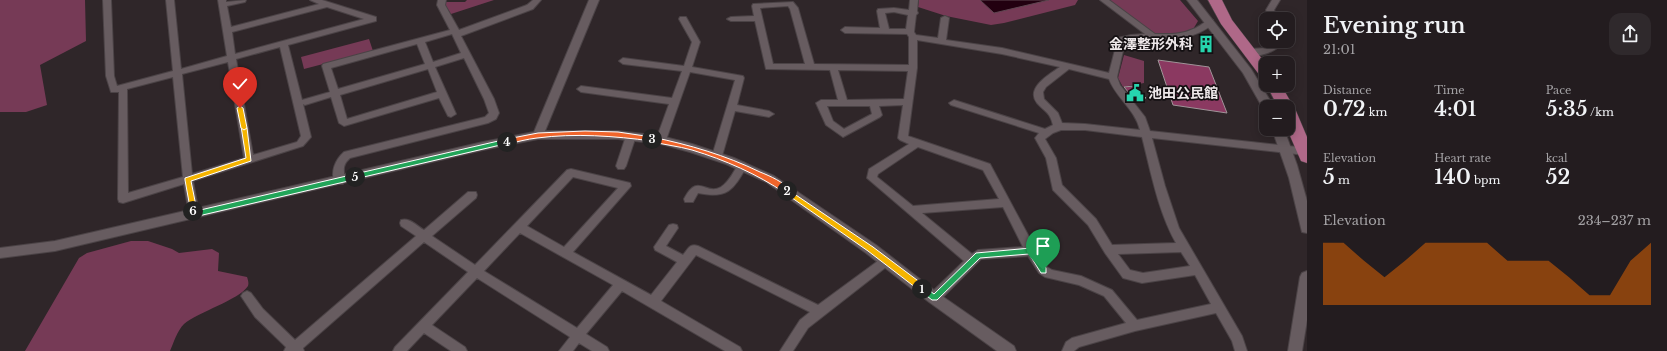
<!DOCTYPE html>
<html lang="en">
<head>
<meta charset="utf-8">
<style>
  :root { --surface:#231c1f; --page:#2f292c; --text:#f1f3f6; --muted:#a3a1a4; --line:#403a3d; --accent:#b45309 }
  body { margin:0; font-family:"Libre Baskerville","Noto Sans JP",serif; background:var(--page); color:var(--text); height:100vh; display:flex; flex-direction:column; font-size:15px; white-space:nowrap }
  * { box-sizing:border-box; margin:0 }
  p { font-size:13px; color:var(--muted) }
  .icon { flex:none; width:22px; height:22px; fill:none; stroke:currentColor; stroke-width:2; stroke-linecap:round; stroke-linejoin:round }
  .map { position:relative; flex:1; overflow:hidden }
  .side { display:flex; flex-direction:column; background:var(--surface); width:360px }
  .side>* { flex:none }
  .controls { position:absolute; left:1259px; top:12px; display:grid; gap:8px }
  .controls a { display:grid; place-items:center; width:36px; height:36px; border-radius:8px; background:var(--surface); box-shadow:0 2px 10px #0003,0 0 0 1px var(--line); font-size:20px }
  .pin { position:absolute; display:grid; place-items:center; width:34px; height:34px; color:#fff; margin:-41px -17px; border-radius:50% 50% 50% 0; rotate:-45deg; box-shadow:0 0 4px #0007 }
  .pin .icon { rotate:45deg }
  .km { position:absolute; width:20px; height:20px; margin:-10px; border-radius:50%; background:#222; color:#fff; font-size:11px; line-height:20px; text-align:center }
  .round { display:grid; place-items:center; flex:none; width:42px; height:42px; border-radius:12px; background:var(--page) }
  .summary { display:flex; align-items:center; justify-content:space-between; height:68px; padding:0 16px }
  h1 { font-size:22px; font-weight:600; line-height:30px }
  .stats { display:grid; grid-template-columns:repeat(3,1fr); gap:6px; height:68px; padding:4px 16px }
  .stats div { display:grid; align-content:center }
  .stats b { font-size:20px; font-weight:600 }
  .stats small { font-size:11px; font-weight:400 }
  .stats p { font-size:11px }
  .chart { height:112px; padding:8px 16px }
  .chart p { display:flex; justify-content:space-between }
  .chart svg { width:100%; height:72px; margin-top:4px; fill:var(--accent); opacity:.7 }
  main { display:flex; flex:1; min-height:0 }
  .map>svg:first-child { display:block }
  .green { fill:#763a56 }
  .water { fill:#220010; stroke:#5f4651 }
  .building { fill:#8b3961; stroke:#9f9498 }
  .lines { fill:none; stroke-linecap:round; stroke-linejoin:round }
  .minor-casing { stroke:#4b4346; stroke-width:2 }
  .tertiary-casing { stroke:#4b4346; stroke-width:2 }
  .trunk-casing { stroke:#4b4346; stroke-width:1 }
  .minor { fill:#675c60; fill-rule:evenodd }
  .tertiary { fill:#675c60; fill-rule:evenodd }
  .trunk { fill:#af6888; fill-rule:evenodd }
  .split-1 { fill:#22a559; stroke:#fff }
  .split-2 { fill:#f5b400; stroke:#fff }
  .split-3 { fill:#f0652b; stroke:#fff }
  .split-4 { fill:#f0652b; stroke:#fff }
  .split-5 { fill:#22a559; stroke:#fff }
  .split-6 { fill:#22a559; stroke:#fff }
  .split-7 { fill:#f5b400; stroke:#fff }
  .split-8 { fill:#f5b400; stroke:#fff }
  .labels { text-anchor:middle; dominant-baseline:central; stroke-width:3.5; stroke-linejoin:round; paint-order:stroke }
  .poi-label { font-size:14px; font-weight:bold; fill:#eee8ea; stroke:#141012; text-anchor:end }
</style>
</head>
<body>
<main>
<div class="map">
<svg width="1307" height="351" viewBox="0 0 1307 351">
  <rect width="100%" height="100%" fill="#2f2629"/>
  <g class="green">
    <polygon points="0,0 85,0 86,41 40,65 47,105 26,112 0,112"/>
    <polygon points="467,0 494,0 451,14 445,5 446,2 465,2"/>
    <polygon points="919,0 1078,0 1075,5 1004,23 991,25 946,16 918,7"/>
    <polygon points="1108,0 1180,0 1198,21 1192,31 1177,35 1154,34"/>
    <polygon points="369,39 373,51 304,69 301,57"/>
    <polygon points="1124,55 1144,61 1144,83 1123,87 1118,78"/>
    <path d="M131,241H148L172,249L179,253L212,249L219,253L218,271L247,277C248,280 249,283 248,286C239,300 198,312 184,324C177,331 174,342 170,351H25L79,258L87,253Z"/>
  </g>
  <polygon class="water" points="980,0 1049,0 994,13"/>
  <g class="building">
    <polygon points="1158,60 1209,67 1227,113 1173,105"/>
    <polygon points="1134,86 1146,98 1135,100 1124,87"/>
  </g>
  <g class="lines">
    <g class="minor-casing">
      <g id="minor">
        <path d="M103,0H111L114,76L117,86L173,71L166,0H174L181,69L227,56L218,0H226V2L246,0L245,2L227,6L231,27L319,4L310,0H322L376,17V21L288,45L302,100L330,92L322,66L323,64L450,30L437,5L438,0H446L445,5L459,30L527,5L533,0H541L533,9L461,36L494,99L499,113L496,119L488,123L350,158C339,168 347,173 343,184H335C330,172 335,160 344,152L485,117L489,113L484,99L464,58L435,67L456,114L451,117L448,116L439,98L344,126L339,123L331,97L305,105L303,104L311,137L303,146L193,181L199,214L198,217L194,218L190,217L189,214L184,184L123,203L119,202L118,199L119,92H111L106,76ZM327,7L364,19L235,54L232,32ZM452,34L461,53L433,62L425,42ZM417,44L425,64L338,89L331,68ZM280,47L301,136L297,142L253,155L236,59ZM228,62L244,158L192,174L182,74ZM428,69L437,92L347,119L340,95ZM173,77L183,177L128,193L127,89Z"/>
        <path d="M910,0H918L917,11L918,13L916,15L914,32L916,35L938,38L941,18L945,16L949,18L946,40L1002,48L1109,73L1118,38L1131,35L1145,34L1100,0H1109L1155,34C1168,34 1181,35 1193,29C1200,27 1206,19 1213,20V24C1195,39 1173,40 1150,40C1142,40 1133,39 1125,42L1117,77L1120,85L1145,117L1150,131L1307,148V154L1305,155L1152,138L1165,186L1179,228L1242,336L1247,351H1235L1232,341L1216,313L1135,331L1079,347L1074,351H1062L1066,342L1072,338L1126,323L1104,296L1079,285L1045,277L1039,273L1028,256L981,259L938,302L934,303L930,302L928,298L930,294L964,261L867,178L869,169L909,144L900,140L898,138L903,105L879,106L882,115L880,117L843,137L826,125L816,103L821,100H838L830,70L766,69L755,21H731L727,19L731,17L754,16L752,6L753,4L793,2L798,8L814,64L909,65V37L907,34L845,33L841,30L845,27L880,28L877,11L878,9L894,8L909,10ZM788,6L790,9L805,64H773L760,8ZM894,12L908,15L906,29H889L885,13ZM917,40L1002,54L1060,67C1050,74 1025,88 1037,103C1045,112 1050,112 1053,125L1045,129L954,100L949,103L951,105L1039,133L1035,138L1046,158L1053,190L1088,225L1105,253L1123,278L1142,283L1195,275L1211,304L1137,320L1112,290L1081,276L1052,270L1047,267L1035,248L990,164L908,136L917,68ZM1069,69L1109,79C1116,98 1135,109 1140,130L1085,124L1062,123L1058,113L1044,99L1043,92L1046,87ZM838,70L908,71L904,99L847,100ZM827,106H870L872,114L844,129L833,121ZM1061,130H1085L1142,137C1151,172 1158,211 1176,243L1112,245L1096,219L1062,185L1056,158L1045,139L1053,133ZM918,147L983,170L999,199L913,206L877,177L878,174ZM1003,207L1023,247L978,250L972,254L922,213ZM1181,252L1190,266L1143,273L1130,270L1118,254Z"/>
        <polygon points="1272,0 1280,0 1274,10 1279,19 1271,19 1266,10"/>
        <polygon points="680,17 686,17 700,42 692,67 743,76 744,78 737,105 769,111 774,114 769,117 735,111 722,156 717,160 712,156 735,80 690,72 666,140 661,143 656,140 669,104 581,92 577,89 581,86 672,98 682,71 623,64 619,61 623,58 684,66 692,42 679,19"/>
        <path d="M1276,41H1285C1278,50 1257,61 1247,52L1251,49L1266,48Z"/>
        <polygon points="631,133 636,136 626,166 624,169 618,169 616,166 626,136"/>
        <path d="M742,162L745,163L747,166C733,190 728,199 698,193L693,202H685L684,199C698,172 705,196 721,187C729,182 734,171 739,163Z"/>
        <path d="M571,169L626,182L630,183L631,186L573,252L651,295L677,262L655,250L654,247L669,225L673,224L677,225L678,228L666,246L683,255C688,249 690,243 698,246L818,305L882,258L886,256L890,258L892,261L890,264L808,328L793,351H780L800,320L810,312L696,255L661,301L740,347L742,351H725L622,291L586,334L607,347L609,351H592L579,343L573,351H559L570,337L477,278L432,325L465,347L467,351H451L424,333L407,351H393L395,347L468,272L424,242L303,348L304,351H284L286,347L255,317L241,296L243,293L247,291L251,293L263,309L295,340L416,236L401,226L400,223L401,220C409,217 417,226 424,230L468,192H476L477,195L476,198L432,236L475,265L567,170ZM573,177L618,188L564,247L527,226ZM520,233L613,285L577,328L484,271Z"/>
      </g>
    </g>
    <g class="tertiary-casing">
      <g id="tertiary">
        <polygon points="589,0 599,0 545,131 618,131 661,136 692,144 734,158 774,176 876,245 939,294 1014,346 1016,351 997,351 929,302 866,253 766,182 726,164 690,152 661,144 618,139 538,139 483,150 55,251 0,258 0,248 55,241 483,142 534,132"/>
        <polygon points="1187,0 1197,0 1251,69 1274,107 1266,107 1266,110 1264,110 1243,73"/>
        <polygon points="1272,129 1284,129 1297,165 1307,201 1307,233 1302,232 1301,228 1289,178"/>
        <polygon points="1307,271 1307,320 1302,351 1288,351 1300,277 1302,273"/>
      </g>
    </g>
    <g class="trunk-casing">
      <g id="trunk">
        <polygon points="1208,0 1222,0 1232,20 1266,64 1266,79 1261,77 1221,24"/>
        <polygon points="1266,84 1281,85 1296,111 1307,137 1307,163 1301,161 1287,129 1288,107 1278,107"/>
      </g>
    </g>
    <use href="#minor" class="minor"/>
    <use href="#tertiary" class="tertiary"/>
    <use href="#trunk" class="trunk"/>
  </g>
  <polygon class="split-1" points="1031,248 1033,249 1046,268 1046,273 1041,273 1029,254 980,258 937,300 932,300 918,289 922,285 934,294 976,253"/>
  <polygon class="split-2" points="787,189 873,247 925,286 925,291 920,291 868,251 785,193 785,190"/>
  <path class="split-3" d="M652,137C690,145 725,155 760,172C770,176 784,182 791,191L787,194L785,193C757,174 725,160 692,150C678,146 664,145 650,141L649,139Z"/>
  <path class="split-4" d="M585,131L618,132L652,137L655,139L652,141C614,136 575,133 537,138C527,139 517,142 507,144L504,142L507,139L538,133Z"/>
  <polygon class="split-5" points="507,139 510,142 509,143 355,179 352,177 355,174"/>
  <polygon class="split-6" points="355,174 357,175 357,179 194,217 190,214 190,211 193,209 196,211"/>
  <polygon class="split-7" points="241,126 244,126 247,128 251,161 191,181 197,211 196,213 191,213 185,180 185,178 246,158"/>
  <polygon class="split-8" points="240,106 243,108 247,128 244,130 241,128 237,108"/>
  <defs>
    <g id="building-bare" transform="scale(1.38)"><path d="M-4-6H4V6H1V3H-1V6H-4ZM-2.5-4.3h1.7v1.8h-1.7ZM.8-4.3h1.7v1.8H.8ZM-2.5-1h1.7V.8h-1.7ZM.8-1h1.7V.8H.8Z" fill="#26d5ae" stroke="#141012" stroke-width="2.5" paint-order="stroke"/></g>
    <g id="civic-bare" transform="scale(1.38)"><path d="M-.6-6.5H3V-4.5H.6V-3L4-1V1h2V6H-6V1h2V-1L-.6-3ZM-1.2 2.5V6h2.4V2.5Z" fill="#26d5ae" stroke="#141012" stroke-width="2.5" paint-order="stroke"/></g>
  </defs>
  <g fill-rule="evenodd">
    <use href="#building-bare" x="1206" y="44"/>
    <use href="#civic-bare" x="1135" y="93"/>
  </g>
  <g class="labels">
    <g class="poi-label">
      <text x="1193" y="44">金澤整形外科</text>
      <text x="1148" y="93" text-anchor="start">池田公民館</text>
    </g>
  </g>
</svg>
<div class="controls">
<a><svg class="icon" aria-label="locate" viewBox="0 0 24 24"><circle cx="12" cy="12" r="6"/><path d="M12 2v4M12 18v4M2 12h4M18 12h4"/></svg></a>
<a>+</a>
<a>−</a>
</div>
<div class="pin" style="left:1043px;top:270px;background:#1e9e55"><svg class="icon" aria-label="arrive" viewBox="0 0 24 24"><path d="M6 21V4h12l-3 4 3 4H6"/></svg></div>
<div class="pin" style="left:240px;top:108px;background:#d93025"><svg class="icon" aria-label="check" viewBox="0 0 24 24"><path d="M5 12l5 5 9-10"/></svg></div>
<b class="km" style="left:922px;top:289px">1</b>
<b class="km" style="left:787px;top:191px">2</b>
<b class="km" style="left:652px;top:139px">3</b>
<b class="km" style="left:507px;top:142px">4</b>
<b class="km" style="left:355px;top:177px">5</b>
<b class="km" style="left:193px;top:211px">6</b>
</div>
<section class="side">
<div class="summary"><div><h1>Evening run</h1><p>21:01</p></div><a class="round"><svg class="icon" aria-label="share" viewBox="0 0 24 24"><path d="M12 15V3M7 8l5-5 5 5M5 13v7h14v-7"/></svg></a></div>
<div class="stats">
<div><p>Distance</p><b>0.72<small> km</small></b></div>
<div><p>Time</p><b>4:01</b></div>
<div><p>Pace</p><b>5:35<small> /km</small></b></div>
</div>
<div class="stats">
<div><p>Elevation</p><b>5<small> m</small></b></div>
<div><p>Heart rate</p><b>140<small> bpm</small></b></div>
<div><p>kcal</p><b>52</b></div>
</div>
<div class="chart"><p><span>Elevation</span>234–237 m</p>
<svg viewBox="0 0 160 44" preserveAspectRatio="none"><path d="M0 44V6L10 6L20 17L30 27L40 17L50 6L60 6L70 6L80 6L90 17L100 17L110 17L120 27L130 38L140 38L150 17L160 6V44z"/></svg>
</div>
</section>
</main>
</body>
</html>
